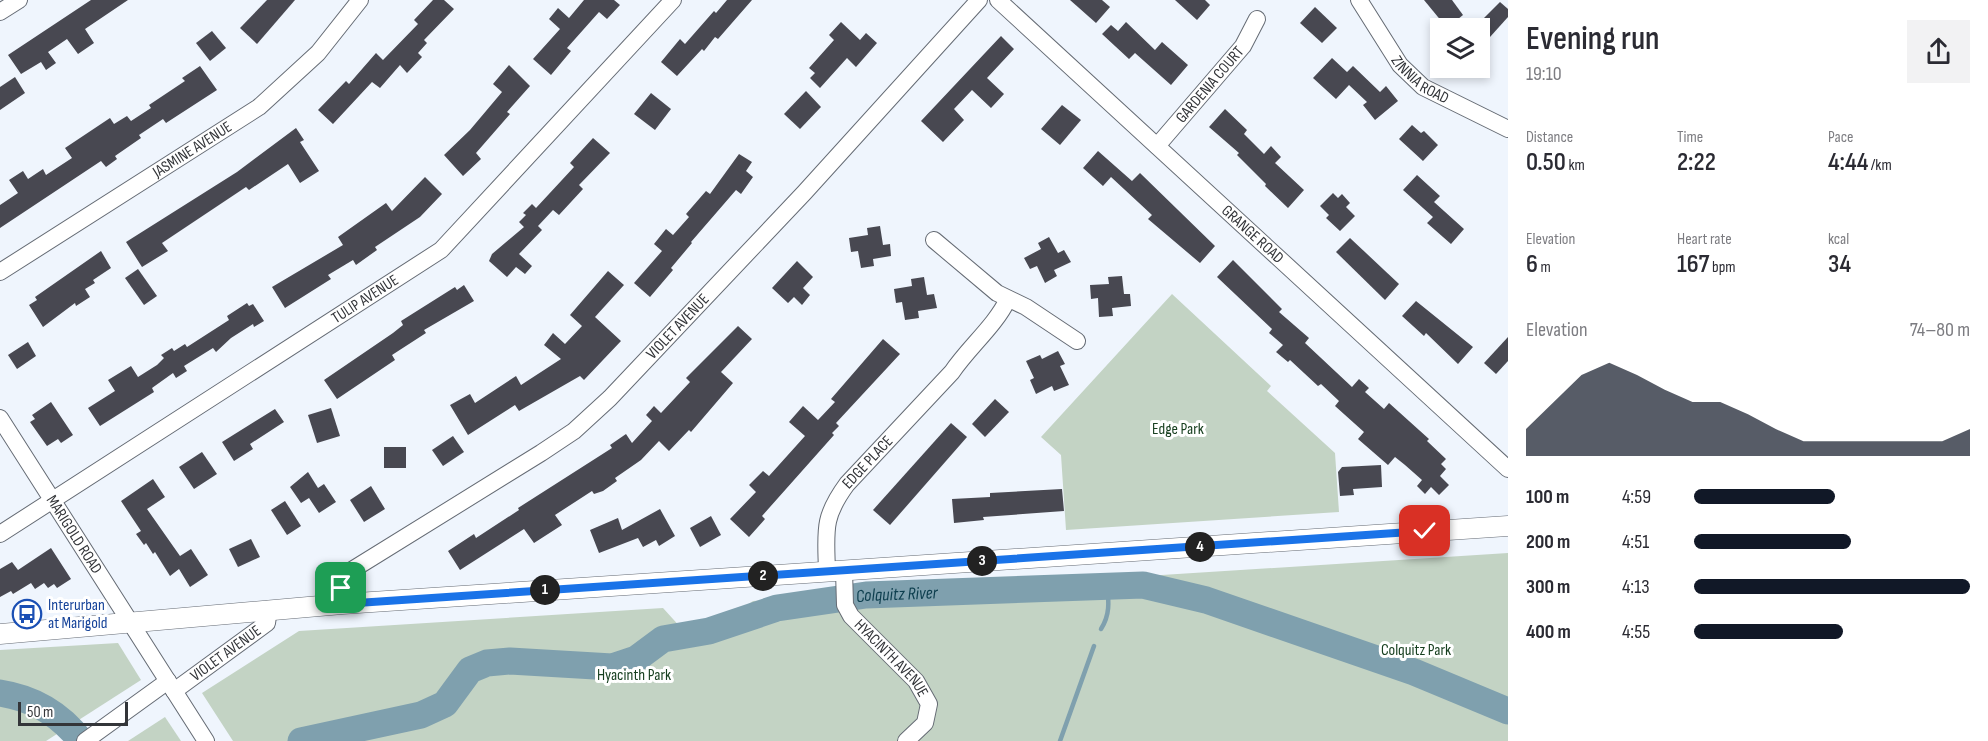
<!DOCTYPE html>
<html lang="en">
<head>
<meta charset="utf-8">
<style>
  :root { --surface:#fff; --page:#f2f2f3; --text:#2b2b33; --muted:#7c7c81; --accent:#111827 }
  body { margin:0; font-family:"Sofia Sans Condensed",sans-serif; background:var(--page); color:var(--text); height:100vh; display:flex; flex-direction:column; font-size:22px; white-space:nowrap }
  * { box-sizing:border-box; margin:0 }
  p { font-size:20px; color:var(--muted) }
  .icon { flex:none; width:33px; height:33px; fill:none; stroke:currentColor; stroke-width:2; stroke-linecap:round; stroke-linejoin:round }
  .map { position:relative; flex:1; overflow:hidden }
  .side { display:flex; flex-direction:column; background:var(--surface); width:480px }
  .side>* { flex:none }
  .tools { position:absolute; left:1430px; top:18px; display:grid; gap:12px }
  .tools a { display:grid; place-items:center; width:60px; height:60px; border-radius:0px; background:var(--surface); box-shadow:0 3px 9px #0003; font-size:30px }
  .scale { position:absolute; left:18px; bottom:15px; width:110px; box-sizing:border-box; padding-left:6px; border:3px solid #333539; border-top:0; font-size:16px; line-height:21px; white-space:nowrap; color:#333539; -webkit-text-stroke:4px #fff; paint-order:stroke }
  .pin { position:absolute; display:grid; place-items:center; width:51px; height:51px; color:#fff; margin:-26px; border-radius:12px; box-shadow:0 3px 9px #0006 }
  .km { position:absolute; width:30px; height:30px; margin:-15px; border-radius:50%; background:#222; color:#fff; font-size:16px; line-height:30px; text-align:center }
  .round { display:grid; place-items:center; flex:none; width:63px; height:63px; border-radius:0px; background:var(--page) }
  .headline { display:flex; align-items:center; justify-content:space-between; height:102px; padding:0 18px }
  h1 { font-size:33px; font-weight:600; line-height:45px }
  .metrics { display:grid; grid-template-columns:repeat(3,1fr); gap:9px; height:102px; padding:6px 18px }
  .metrics div { display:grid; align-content:center }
  .metrics b { font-size:26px; font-weight:600 }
  .metrics small { font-size:16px; font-weight:400 }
  .metrics p { font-size:16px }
  .chart { height:168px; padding:12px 18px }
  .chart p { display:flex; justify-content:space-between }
  .chart svg { width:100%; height:108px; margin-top:6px; fill:var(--accent); opacity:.7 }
  ul { padding:0 18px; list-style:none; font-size:20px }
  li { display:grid; grid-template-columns:96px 72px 1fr; align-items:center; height:45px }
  li i { height:15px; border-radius:8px; background:var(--accent) }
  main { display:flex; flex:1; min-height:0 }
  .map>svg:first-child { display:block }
  .green { fill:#c3d3c4 }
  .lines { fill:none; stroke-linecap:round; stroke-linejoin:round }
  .stream { stroke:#7fa0ae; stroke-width:4.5 }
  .river { stroke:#7fa0ae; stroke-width:27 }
  .building { fill:#484851 }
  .minor-casing { stroke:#656b74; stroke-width:18 }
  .major-casing { stroke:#656b74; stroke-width:21 }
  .minor { stroke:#fff; stroke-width:16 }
  .major { stroke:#fff; stroke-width:20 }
  .route-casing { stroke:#fff; stroke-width:12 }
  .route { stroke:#1a73e8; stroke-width:8 }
  .labels { text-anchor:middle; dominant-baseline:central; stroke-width:6; stroke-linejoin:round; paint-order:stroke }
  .street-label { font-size:16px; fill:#333539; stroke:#fff }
  .park-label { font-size:16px; fill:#184020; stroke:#fff }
  .transit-label { font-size:16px; fill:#164399; stroke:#fff; text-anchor:start }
  .water-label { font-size:18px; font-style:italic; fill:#0d3e4e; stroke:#fff }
</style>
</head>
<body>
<main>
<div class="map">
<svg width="1508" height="741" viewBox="0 0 1508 741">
  <rect width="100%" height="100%" fill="#eff5fd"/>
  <g class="green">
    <polygon points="1172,294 1271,386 1267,391 1335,453 1339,512 1066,530 1061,455 1041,437"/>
    <polygon points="1508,553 1508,741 233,741 202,693 299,631 663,608 693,641 753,601"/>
    <polygon points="118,643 141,680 46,741 0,741 0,650"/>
    <polygon points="165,717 181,741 128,741"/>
  </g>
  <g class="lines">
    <g class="stream">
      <path d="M1101,629C1110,615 1109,602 1107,586"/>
      <polyline points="1060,741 1094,646"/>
    </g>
    <g class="river">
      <path d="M0,693C33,698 61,715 81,741"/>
      <path id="s1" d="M301,741L421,715L445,704L470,670L487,663L510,661L612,667L636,659L663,639L709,631L777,608L866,595L1143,585L1206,600L1414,672L1508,711"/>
    </g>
  </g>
  <g class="building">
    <polygon points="91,0 128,0 85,29 94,43 78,54 67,39 48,52 56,63 46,70 41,62 21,74 8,55"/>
    <polygon points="267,0 295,0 257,44 240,28"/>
    <polygon points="433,0 444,0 454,9 424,40 427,43 418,53 422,57 407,73 400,65 380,88 372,82 333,124 318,110 346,81 349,84 376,53 383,60 418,24 414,20"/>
    <polygon points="584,0 614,0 620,5 607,19 599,12 567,48 571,51 551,75 533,59 560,29 549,19 558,8 569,18"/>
    <polygon points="727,0 752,0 718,39 715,37 704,51 702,49 677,76 661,62 680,39 685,44 714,11 716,13"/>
    <polygon points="1070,0 1102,0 1110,7 1096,23"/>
    <polygon points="1175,0 1205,0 1210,5 1197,20"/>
    <polygon points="1424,0 1452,0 1463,15 1447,28"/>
    <polygon points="1500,2 1508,9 1508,17 1490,37 1477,25"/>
    <polygon points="1315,7 1337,28 1322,43 1300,23"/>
    <polygon points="841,22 860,40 866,33 877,43 856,67 847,58 820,88 810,78 815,73 809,68 834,40 829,35"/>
    <polygon points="1126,22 1155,50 1162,42 1188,65 1171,85 1135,53 1129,59 1102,34 1111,25 1118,31"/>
    <polygon points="212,31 226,48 210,61 196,43"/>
    <polygon points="1001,36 1014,49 987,78 1004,94 991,108 972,90 954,109 964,120 943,142 921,121"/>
    <polygon points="1332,58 1347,72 1353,66 1380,92 1386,86 1398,101 1375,120 1363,105 1367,102 1349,85 1336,99 1313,78"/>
    <polygon points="509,65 530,86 507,112 510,114 476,153 481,159 463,176 444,155 470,130 502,92 493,84"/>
    <polygon points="200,66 217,90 166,123 163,119 139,135 141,138 115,156 117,159 106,167 101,161 0,228 0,205 18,193 9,180 23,171 28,179 43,169 46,175 72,158 65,148 110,118 114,124 127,116 131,121 151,108 149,105 185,81 182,78"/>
    <polygon points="15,77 25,93 0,110 0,87"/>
    <polygon points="806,91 821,107 800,129 784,114"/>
    <polygon points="651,93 671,109 655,130 634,114"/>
    <polygon points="1062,105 1081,120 1060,145 1041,129"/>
    <polygon points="1225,109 1247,130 1244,134 1264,154 1271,146 1281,157 1275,163 1304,190 1288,208 1265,186 1266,184 1237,155 1239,153 1209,127"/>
    <polygon points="1412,125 1421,133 1424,131 1438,145 1423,161 1399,139"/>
    <polygon points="296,128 304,140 300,142 319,171 300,183 288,164 249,190 246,187 162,243 168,251 142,267 126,242 237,172"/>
    <polygon points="593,138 610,153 579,185 583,189 559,215 553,210 538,226 542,230 519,254 532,266 525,274 516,267 507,277 489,261 492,254 524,227 519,222 526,215 523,213 532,204 536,208 574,167 570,163"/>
    <polygon points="1098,151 1132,181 1140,173 1215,246 1200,263 1148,219 1152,215 1111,177 1103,186 1083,168"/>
    <polygon points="739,154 752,162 746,171 753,177 741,194 736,190 691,242 692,243 671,268 673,270 650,297 634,283 662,251 654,244 666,229 673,235 689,217 686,214 706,191 710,194"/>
    <polygon points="1417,175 1440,196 1434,202 1464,229 1451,244 1427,223 1433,217 1403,190"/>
    <polygon points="425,177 442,194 420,217 375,247 377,250 356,265 353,260 328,275 331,279 285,308 272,287 343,245 338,237 386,203 392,211"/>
    <polygon points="1333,193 1338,198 1342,194 1350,203 1346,207 1355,216 1340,231 1326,218 1329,215 1320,206"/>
    <polygon points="880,226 883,245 890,244 891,256 873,259 874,266 861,268 858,251 851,252 849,238 868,235 867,228"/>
    <polygon points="1049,237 1058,253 1064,250 1071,262 1054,270 1057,276 1045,283 1037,266 1030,269 1024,258 1041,249 1038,243"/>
    <polygon points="1350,238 1399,284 1385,300 1336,252"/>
    <polygon points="101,251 111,268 93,280 95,283 85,289 90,297 76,306 75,303 43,327 29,305 37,300 35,297"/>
    <polygon points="1233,260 1282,309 1279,312 1309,338 1305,343 1352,387 1359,379 1369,388 1365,392 1384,409 1389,403 1429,439 1427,441 1446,459 1441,464 1446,469 1440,476 1449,485 1439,495 1431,487 1425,494 1417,486 1422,480 1405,465 1395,457 1388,465 1358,439 1364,432 1335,406 1339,401 1321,384 1318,386 1290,360 1288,362 1276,352 1283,345 1269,333 1272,329 1217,277"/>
    <polygon points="797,261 813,277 803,288 810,295 802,305 794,297 788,303 772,288"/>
    <polygon points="138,269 157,296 144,305 125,278"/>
    <polygon points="608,271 624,285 595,317 621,341 584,380 580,376 519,411 515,405 468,435 450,405 470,394 475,403 516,376 521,385 561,359 544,345 553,333 565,344 582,326 570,315"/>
    <polygon points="1122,276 1124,294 1130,294 1131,306 1112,308 1113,316 1099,317 1098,298 1091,299 1090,285 1109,284 1108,277"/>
    <polygon points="924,277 927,295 934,294 937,308 918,311 919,318 905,320 902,302 896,303 894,289 912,286 911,279"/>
    <polygon points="464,285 474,301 424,330 426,333 392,355 395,360 337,399 324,380 393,333 403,325 401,321 455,287 457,290"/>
    <polygon points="1416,301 1473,347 1458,364 1426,333 1424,336 1402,316"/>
    <polygon points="247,303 249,306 253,304 264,321 254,327 253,324 231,338 216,352 213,348 184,366 187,371 176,378 173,373 152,388 154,392 100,426 88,408 115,391 108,380 131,366 138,377 157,365 164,358 161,355 172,348 174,351 185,344 187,347 229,320 227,316"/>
    <polygon points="738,326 752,339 721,372 733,383 691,432 689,430 669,451 659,441 641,460 615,478 617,481 603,491 594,494 592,491 555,515 562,525 534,543 524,529 460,570 448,551 474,534 476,538 519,510 518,508 612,448 610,445 626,434 632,443 652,421 646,415 654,406 661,413 690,382 686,378"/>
    <polygon points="1508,337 1508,361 1496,374 1484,363"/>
    <polygon points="883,339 900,354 836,423 839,426 832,433 834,435 762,516 765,519 749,537 730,519 756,492 749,485 763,471 769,476 805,436 789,422 803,406 818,420 835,402 831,399"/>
    <polygon points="28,342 36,356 17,369 8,355"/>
    <polygon points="1058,351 1065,364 1060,366 1069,385 1054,391 1052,386 1036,394 1030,380 1034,378 1026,361 1040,355 1042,359"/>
    <polygon points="995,399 1009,412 985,437 972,424"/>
    <polygon points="51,402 73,435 61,443 58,439 47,446 30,422 35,419 32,415"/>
    <polygon points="331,408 340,436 317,443 308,415"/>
    <polygon points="275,409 284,422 250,444 253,449 234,461 222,442"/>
    <polygon points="951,423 967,437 890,525 873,510"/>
    <polygon points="453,436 464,452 443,466 432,450"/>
    <rect x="384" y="447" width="22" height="21"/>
    <polygon points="202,452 217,474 194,489 179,467"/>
    <polygon points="1381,465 1382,487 1353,489 1354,495 1340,496 1338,472 1342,467"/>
    <polygon points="308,472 318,488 324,484 336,502 319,513 309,498 301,503 290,487"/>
    <polygon points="153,479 165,497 147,509 180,556 191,549 208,575 190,587 179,569 170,576 155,552 153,554 146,543 144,545 136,534 141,531 121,501"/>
    <polygon points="371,486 385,509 364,522 350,500"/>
    <polygon points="1062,489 1064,511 983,517 984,520 954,523 952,499 990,497 990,493"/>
    <polygon points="285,501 301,526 287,535 271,510"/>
    <polygon points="660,509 675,536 659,546 656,540 643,547 638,538 599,553 590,530 618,518 622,530"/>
    <polygon points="711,516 721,535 700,547 690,528"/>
    <polygon points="251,539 260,557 238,567 229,549"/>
    <polygon points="51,548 71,579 57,588 54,584 48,588 44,583 35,589 31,583 13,594 11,591 0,597 0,569 12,562 18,570"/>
  </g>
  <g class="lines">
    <g class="minor-casing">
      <g id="minor">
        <path id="s2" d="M998,0L1508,469"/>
        <path id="s3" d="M1359,0L1400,65L1423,87L1508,129"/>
        <polyline points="0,12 19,0"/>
        <path id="s4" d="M1157,146L1243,46L1257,19"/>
        <polyline points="934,240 997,293 1026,307 1077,341"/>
        <path id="s5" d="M0,272L259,107L318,53L360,0"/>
        <path id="s6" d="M0,418L206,741"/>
        <path id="s7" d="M0,534L441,250L673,0"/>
        <path id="s8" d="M844,571L845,605L851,616L916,681L929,704L925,723L906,741"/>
        <path id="s9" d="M827,572C826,531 822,518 847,484L952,372C969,347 995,326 1008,299"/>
        <path id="s10" d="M342,604C341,589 342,581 352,570L541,453L574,431L610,398L804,193L979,0"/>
        <path id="s11" d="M174,691L267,623L269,609"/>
        <polyline points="85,741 168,681"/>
      </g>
    </g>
    <g class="major-casing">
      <polyline id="major" points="0,634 342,604 1508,526"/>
    </g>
    <use href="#minor" class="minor"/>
    <use href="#major" class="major"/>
  </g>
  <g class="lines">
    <g class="route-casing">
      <polyline id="route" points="341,588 342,604 1425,531"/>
    </g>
    <use href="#route" class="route"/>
  </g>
  <defs>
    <g id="bus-ring" transform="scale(1.5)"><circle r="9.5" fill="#fff" stroke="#1a4fb4" stroke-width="1.5"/><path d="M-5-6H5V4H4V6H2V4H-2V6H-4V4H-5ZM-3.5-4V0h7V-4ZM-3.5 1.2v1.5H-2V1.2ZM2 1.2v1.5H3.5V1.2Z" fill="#1a4fb4"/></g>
  </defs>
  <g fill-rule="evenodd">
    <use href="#bus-ring" x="27" y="614"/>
  </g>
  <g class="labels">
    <g class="street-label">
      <text stroke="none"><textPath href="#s3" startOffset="102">ZINNIA ROAD</textPath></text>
      <text stroke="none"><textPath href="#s4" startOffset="81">GARDENIA COURT</textPath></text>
      <text stroke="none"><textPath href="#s5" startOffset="228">JASMINE AVENUE</textPath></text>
      <text stroke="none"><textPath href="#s2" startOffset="346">GRANGE ROAD</textPath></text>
      <text stroke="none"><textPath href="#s7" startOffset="434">TULIP AVENUE</textPath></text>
      <text stroke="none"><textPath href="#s10" startOffset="446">VIOLET AVENUE</textPath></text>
      <text stroke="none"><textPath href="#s9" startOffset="123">EDGE PLACE</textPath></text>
      <text stroke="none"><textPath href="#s6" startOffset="138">MARIGOLD ROAD</textPath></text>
      <text stroke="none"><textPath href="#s11" startOffset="64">VIOLET AVENUE</textPath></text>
      <text stroke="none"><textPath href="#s8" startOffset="105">HYACINTH AVENUE</textPath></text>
    </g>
    <g class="park-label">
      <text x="1178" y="429">Edge Park</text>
      <text x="1416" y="650">Colquitz Park</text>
      <text x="634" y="675">Hyacinth Park</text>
    </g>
    <g class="transit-label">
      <text x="48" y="605">Interurban<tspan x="48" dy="18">at Marigold</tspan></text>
    </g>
    <g class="water-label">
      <text stroke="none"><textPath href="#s1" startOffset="633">Colquitz River</textPath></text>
    </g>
  </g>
</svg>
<div class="tools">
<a><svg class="icon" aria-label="layers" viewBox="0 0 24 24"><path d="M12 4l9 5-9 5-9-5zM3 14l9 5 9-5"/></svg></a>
</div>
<div class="scale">50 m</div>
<div class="pin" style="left:341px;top:588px;background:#1e9e55"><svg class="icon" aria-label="arrive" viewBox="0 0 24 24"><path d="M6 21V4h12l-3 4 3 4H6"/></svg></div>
<div class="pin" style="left:1425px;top:531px;background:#d93025"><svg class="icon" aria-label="check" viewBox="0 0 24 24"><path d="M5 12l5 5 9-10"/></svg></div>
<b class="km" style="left:545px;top:590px">1</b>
<b class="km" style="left:763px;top:576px">2</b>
<b class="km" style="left:982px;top:561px">3</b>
<b class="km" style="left:1200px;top:547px">4</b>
</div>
<section class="side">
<div class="headline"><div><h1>Evening run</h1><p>19:10</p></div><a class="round"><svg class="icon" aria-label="share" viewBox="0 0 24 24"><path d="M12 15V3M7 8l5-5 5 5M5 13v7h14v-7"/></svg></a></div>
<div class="metrics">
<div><p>Distance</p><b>0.50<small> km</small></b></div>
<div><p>Time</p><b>2:22</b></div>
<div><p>Pace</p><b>4:44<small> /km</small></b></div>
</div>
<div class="metrics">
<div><p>Elevation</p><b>6<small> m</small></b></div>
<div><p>Heart rate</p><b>167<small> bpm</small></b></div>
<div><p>kcal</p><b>34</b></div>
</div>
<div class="chart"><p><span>Elevation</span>74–80 m</p>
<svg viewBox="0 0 160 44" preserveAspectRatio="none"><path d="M0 44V33L10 22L20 11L30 6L40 11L50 17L60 22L70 22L80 27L90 33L100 38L110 38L120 38L130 38L140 38L150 38L160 33V44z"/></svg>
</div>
<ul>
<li><b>100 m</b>4:59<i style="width:51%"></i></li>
<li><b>200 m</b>4:51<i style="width:57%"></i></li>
<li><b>300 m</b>4:13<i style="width:100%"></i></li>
<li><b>400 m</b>4:55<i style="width:54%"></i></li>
</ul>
</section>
</main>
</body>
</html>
